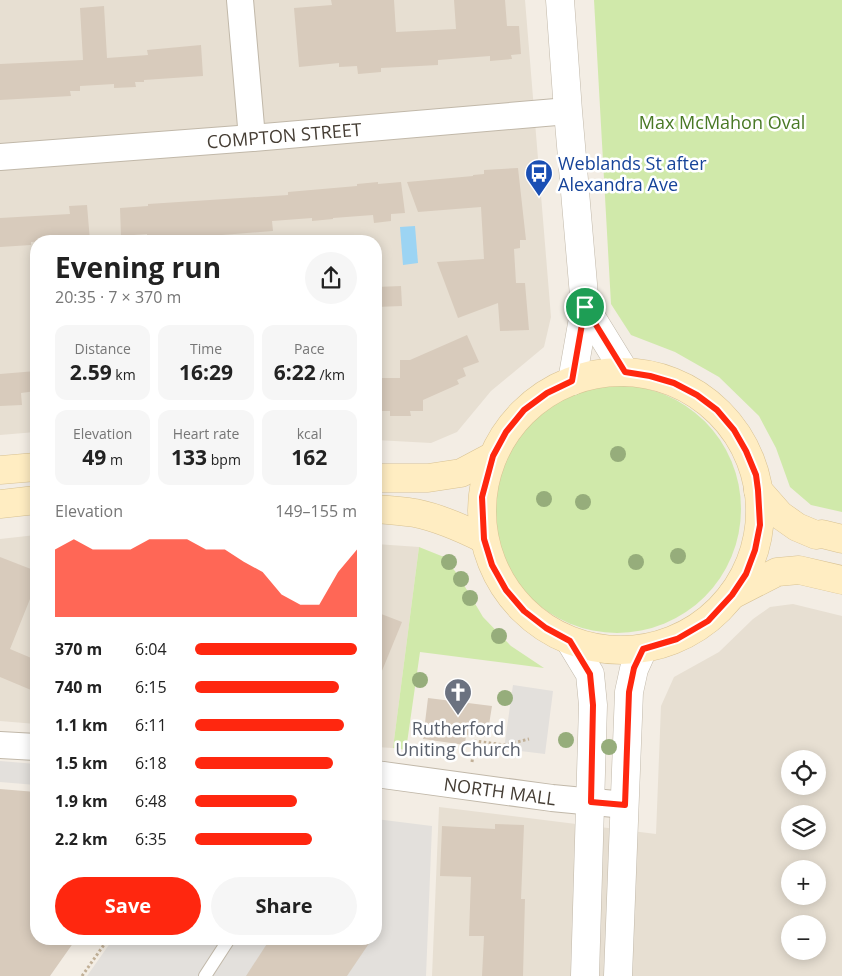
<!DOCTYPE html>
<html lang="en">
<head>
<meta charset="utf-8">
<style>
  :root { --surface:#fff; --page:#f6f6f6; --text:#222; --muted:#767676; --accent:#ff270f }
  body { margin:0; font-family:"Open Sans",sans-serif; background:var(--page); color:var(--text); height:100vh; display:flex; flex-direction:column; font-size:19px; white-space:nowrap }
  * { box-sizing:border-box; margin:0 }
  p { font-size:16px; color:var(--muted) }
  .icon { flex:none; width:28px; height:28px; fill:none; stroke:currentColor; stroke-width:2; stroke-linecap:round; stroke-linejoin:round }
  .map { position:relative; flex:1; overflow:hidden }
  .details { position:absolute; left:30px; top:235px; width:352px; height:710px; display:flex; flex-direction:column; background:var(--surface); border-radius:20px; box-shadow:0 2px 12px #0003 }
  .details>* { flex:none }
  .buttons { position:absolute; left:781px; top:750px; display:grid; gap:10px }
  .buttons a { display:grid; place-items:center; width:45px; height:45px; border-radius:50%; background:var(--surface); box-shadow:0 2px 12px #0003; font-size:25px }
  .pin { position:absolute; display:grid; place-items:center; width:42px; height:42px; color:#fff; margin:-21px; border:2px solid #fff; border-radius:50%; box-shadow:0 1px 5px #0007 }
  .round { display:grid; place-items:center; flex:none; width:52px; height:52px; border-radius:26px; background:var(--page) }
  .headline { display:flex; align-items:center; justify-content:space-between; height:85px; padding:0 25px }
  h1 { font-size:28px; font-weight:700; line-height:38px }
  .figures { display:grid; grid-template-columns:repeat(3,1fr); gap:8px; height:85px; padding:5px 25px }
  .figures div { display:grid; align-content:center; border-radius:12px; background:var(--page); text-align:center }
  .figures b { font-size:21px; font-weight:700 }
  .figures small { font-size:14px; font-weight:400 }
  .figures p { font-size:14px }
  .chart { height:140px; padding:10px 25px }
  .chart p { display:flex; justify-content:space-between }
  .chart svg { width:100%; height:90px; margin-top:5px; fill:var(--accent); opacity:.7 }
  .primary-button { display:flex; gap:10px; margin-top:auto; padding:10px 25px }
  .primary-button a { flex:1; height:58px; border-radius:30px; background:var(--accent); color:#fff; font-size:20px; font-weight:700; line-height:58px; text-align:center }
  .primary-button a+a { background:var(--page); color:var(--text) }
  ul { padding:0 25px; list-style:none; font-size:16px }
  li { display:grid; grid-template-columns:80px 60px 1fr; align-items:center; height:38px }
  li i { height:12px; border-radius:6px; background:var(--accent) }
  .map>svg:first-child { display:block }
  .residential { fill:#e7dfd2; fill-rule:evenodd }
  .green { fill:#d0e9aa }
  .parking { fill:#e3e0dc }
  .water { fill:#9cd4f3 }
  .building { fill:#d8cbbc }
  .lines { fill:none; stroke-linecap:round; stroke-linejoin:round }
  .service-casing { stroke:#c1b8a9; stroke-width:14 }
  .minor-casing { stroke:#c1b8a9; stroke-width:28 }
  .tertiary-casing { stroke:#c1b8a9; stroke-width:29 }
  .secondary-casing { stroke:#d8c293; stroke-width:29 }
  .path { stroke:#c1b097; stroke-width:3; stroke-dasharray:2.5 2.5; stroke-linecap:butt }
  .service { stroke:#fff; stroke-width:12 }
  .minor { stroke:#fff; stroke-width:26 }
  .tertiary { stroke:#fff; stroke-width:28 }
  .secondary { stroke:#ffedc2; stroke-width:28 }
  .tree { fill:#96ad7b }
  .route-casing { stroke:#fff; stroke-width:10 }
  .route { stroke:#ff270f; stroke-width:6 }
  .labels { text-anchor:middle; dominant-baseline:central; stroke-width:5; stroke-linejoin:round; paint-order:stroke }
  .park-label { font-size:18px; fill:#497925; stroke:#fff }
  .street-label { font-size:18px; fill:#453d34; stroke:#fff }
  .transit-label { font-size:18px; fill:#164399; stroke:#fff; text-anchor:start }
  .worship-label { font-size:18px; fill:#5b616d; stroke:#fff }
</style>
</head>
<body>
<div class="map">
<svg width="842" height="976" viewBox="0 0 842 976">
  <rect width="100%" height="100%" fill="#f3ede4"/>
  <g class="residential">
    <polygon points="0,0 525,0 551,317 544,347 491,391 457,432 431,443 376,440 376,241 36,241 36,432 0,435"/>
    <polygon points="36,535 36,724 0,721 0,539"/>
    <polygon points="376,544 419,547 393,748 376,747"/>
    <path d="M793,604L842,616V976H432L439,807L656,834L661,706L674,677L719,652L753,619L770,607ZM790,759H818V786H790ZM790,814H818V841H790ZM790,869H818V896H790ZM790,924H818V951H790Z"/>
  </g>
  <g class="green">
    <polygon points="594,0 842,0 842,512 811,505 790,487 776,448 759,416 719,377 675,352 631,335 611,304"/>
    <circle cx="617" cy="509" r="124"/>
    <polygon points="419,547 444,557 458,575 483,617 511,646 544,668 420,652 406,750 393,748"/>
  </g>
  <g class="parking">
    <polygon points="513,685 553,691 545,754 504,749"/>
    <polygon points="0,761 36,764 36,785 0,782"/>
    <polygon points="376,819 432,826 426,976 87,976 113,939 169,939 178,945 182,939 376,939"/>
  </g>
  <polygon class="water" points="415,226 418,263 403,265 400,227"/>
  <g class="building">
    <polygon points="331,0 394,0 396,32 456,29 454,0 505,0 507,26 519,26 521,54 511,55 512,59 490,61 490,56 438,60 438,65 381,68 381,72 358,74 357,66 339,67 339,63 299,67 294,8 332,5"/>
    <polygon points="104,6 107,58 148,55 147,50 201,45 203,76 144,80 144,82 135,82 136,87 114,88 114,84 80,86 80,91 70,91 71,96 0,100 0,64 83,60 80,8"/>
    <polygon points="518,168 526,240 520,240 520,248 514,249 516,283 525,283 529,330 500,331 498,303 458,318 437,262 484,259 481,207 418,212 407,182 473,176 473,175 484,174 484,170"/>
    <polygon points="378,182 378,184 401,182 405,213 391,214 391,221 374,223 373,215 333,218 333,219 312,221 312,218 272,221 273,231 222,235 223,241 201,241 200,236 147,240 147,234 121,236 120,208 148,206 148,204 288,195 288,192 357,186 357,184"/>
    <polygon points="87,205 90,241 72,241 72,239 31,242 31,245 0,247 0,218 70,214 69,206"/>
    <polygon points="401,286 402,306 376,307 376,287"/>
    <polygon points="467,335 479,362 463,368 466,376 457,380 459,384 423,400 423,411 410,411 411,416 390,416 390,411 376,411 376,378 400,378 400,360 410,360"/>
    <polygon points="36,371 36,391 21,393 22,405 0,406 0,374"/>
    <polygon points="0,557 36,571 36,601 30,599 10,649 36,660 36,677 31,690 0,677"/>
    <polygon points="376,612 402,622 377,683 376,683"/>
    <polygon points="428,698 492,706 487,737 466,735 465,745 423,739"/>
    <polygon points="0,789 36,792 36,939 76,939 50,976 0,976"/>
    <polygon points="495,824 524,825 521,899 525,899 523,976 482,976 484,936 469,936 471,877 440,876 442,826 495,829"/>
    <polygon points="270,939 372,939 347,976 246,976"/>
  </g>
  <g class="lines">
    <g class="service-casing">
      <polyline id="service" points="205,976 229,939"/>
    </g>
    <g class="minor-casing">
      <g id="minor">
        <polyline points="240,0 252,138"/>
        <path id="s1" d="M0,157L252,138L568,111"/>
        <polyline points="0,745 36,747"/>
        <path id="s2" d="M376,774L552,798L625,805"/>
      </g>
    </g>
    <g class="tertiary-casing">
      <g id="tertiary">
        <polyline points="560,0 568,111 585,307 572,381"/>
        <polyline points="585,307 625,372"/>
        <polyline points="570,641 590,674 593,705 585,976"/>
        <polyline points="618,976 629,692 634,669 643,649"/>
      </g>
    </g>
    <g class="secondary-casing">
      <g id="secondary">
        <circle cx="621" cy="511" r="139"/>
        <polyline points="0,470 36,467"/>
        <polyline points="376,478 428,478 461,473 493,456"/>
        <polyline points="758,490 780,515 797,527 816,535 822,534 842,539"/>
        <polyline points="0,504 36,500"/>
        <path d="M376,509C389,510 402,511 415,513C440,518 462,528 484,539"/>
        <polyline points="732,595 777,572 799,570 842,580"/>
      </g>
    </g>
    <g class="path">
      <polyline points="472,762 475,741 505,745 529,739"/>
      <polyline points="177,939 183,942 185,939"/>
      <polyline points="82,976 108,939"/>
    </g>
    <use href="#service" class="service"/>
    <use href="#minor" class="minor"/>
    <use href="#tertiary" class="tertiary"/>
    <use href="#secondary" class="secondary"/>
  </g>
  <g class="tree">
    <circle cx="618" cy="454" r="8"/>
    <circle cx="544" cy="499" r="8"/>
    <circle cx="583" cy="502" r="8"/>
    <circle cx="678" cy="556" r="8"/>
    <circle cx="449" cy="562" r="8"/>
    <circle cx="636" cy="562" r="8"/>
    <circle cx="461" cy="579" r="8"/>
    <circle cx="470" cy="598" r="8"/>
    <circle cx="499" cy="636" r="8"/>
    <circle cx="420" cy="680" r="8"/>
    <circle cx="505" cy="698" r="8"/>
    <circle cx="566" cy="740" r="8"/>
    <circle cx="609" cy="747" r="8"/>
  </g>
  <g class="lines">
    <g class="route-casing">
      <polygon id="route" points="585,307 625,372 650,376 674,383 697,395 717,410 734,430 746,451 756,475 758,490 760,525 755,550 746,574 732,595 708,621 677,639 643,649 634,668 629,692 625,805 591,802 593,705 590,674 570,641 546,628 524,611 506,590 492,565 484,539 482,497 493,456 506,432 524,410 547,393 572,381"/>
    </g>
    <use href="#route" class="route"/>
  </g>
  <defs>
    <g id="bus-pin" transform="scale(1.4375)"><path d="M0 17L-7.5 6A9.5 9.5 0 1 1 7.5 6Z" fill="#1a4fb4" stroke="#fff"/><path d="M-5-6H5V4H4V6H2V4H-2V6H-4V4H-5ZM-3.5-4V0h7V-4ZM-3.5 1.2v1.5H-2V1.2ZM2 1.2v1.5H3.5V1.2Z" fill="#fff"/></g>
    <g id="church-pin" transform="scale(1.4375)"><path d="M0 17L-7.5 6A9.5 9.5 0 1 1 7.5 6Z" fill="#6b7280" stroke="#fff"/><path d="M-1.2-6h2.4v3.5h3.3v2.4h-3.3V6h-2.4V-.1h-3.3v-2.4h3.3Z" fill="#fff"/></g>
  </defs>
  <g fill-rule="evenodd">
    <use href="#bus-pin" x="539" y="173"/>
    <use href="#church-pin" x="458" y="692"/>
  </g>
  <g class="labels">
    <g class="park-label">
      <text x="722" y="122">Max McMahon Oval</text>
    </g>
    <g class="street-label">
      <text stroke="none"><textPath href="#s1" startOffset="285">COMPTON STREET</textPath></text>
      <text stroke="none"><textPath href="#s2" startOffset="125">NORTH MALL</textPath></text>
    </g>
    <g class="transit-label">
      <text x="558" y="163">Weblands St after<tspan x="558" dy="21">Alexandra Ave</tspan></text>
    </g>
    <g class="worship-label">
      <text x="458" y="728">Rutherford<tspan x="458" dy="21">Uniting Church</tspan></text>
    </g>
  </g>
</svg>
<div class="buttons">
<a><svg class="icon" aria-label="locate" viewBox="0 0 24 24"><circle cx="12" cy="12" r="6"/><path d="M12 2v4M12 18v4M2 12h4M18 12h4"/></svg></a>
<a><svg class="icon" aria-label="layers" viewBox="0 0 24 24"><path d="M12 4l9 5-9 5-9-5zM3 14l9 5 9-5"/></svg></a>
<a>+</a>
<a>−</a>
</div>
<div class="pin" style="left:585px;top:307px;background:#1e9e55"><svg class="icon" aria-label="arrive" viewBox="0 0 24 24"><path d="M6 21V4h12l-3 4 3 4H6"/></svg></div>
<section class="details">
<div class="headline"><div><h1>Evening run</h1><p>20:35 · 7 × 370 m</p></div><a class="round"><svg class="icon" aria-label="share" viewBox="0 0 24 24"><path d="M12 15V3M7 8l5-5 5 5M5 13v7h14v-7"/></svg></a></div>
<div class="figures">
<div><p>Distance</p><b>2.59<small> km</small></b></div>
<div><p>Time</p><b>16:29</b></div>
<div><p>Pace</p><b>6:22<small> /km</small></b></div>
</div>
<div class="figures">
<div><p>Elevation</p><b>49<small> m</small></b></div>
<div><p>Heart rate</p><b>133<small> bpm</small></b></div>
<div><p>kcal</p><b>162</b></div>
</div>
<div class="chart"><p><span>Elevation</span>149–155 m</p>
<svg viewBox="0 0 160 44" preserveAspectRatio="none"><path d="M0 44V11L10 6L20 11L30 11L40 11L50 6L60 6L70 6L80 11L90 11L100 17L110 22L120 33L130 38L140 38L150 22L160 11V44z"/></svg>
</div>
<ul>
<li><b>370 m</b>6:04<i style="width:100%"></i></li>
<li><b>740 m</b>6:15<i style="width:89%"></i></li>
<li><b>1.1 km</b>6:11<i style="width:92%"></i></li>
<li><b>1.5 km</b>6:18<i style="width:85%"></i></li>
<li><b>1.9 km</b>6:48<i style="width:63%"></i></li>
<li><b>2.2 km</b>6:35<i style="width:72%"></i></li>
</ul>
<div class="primary-button"><a>Save</a><a>Share</a></div>
</section>
</div>
</body>
</html>
